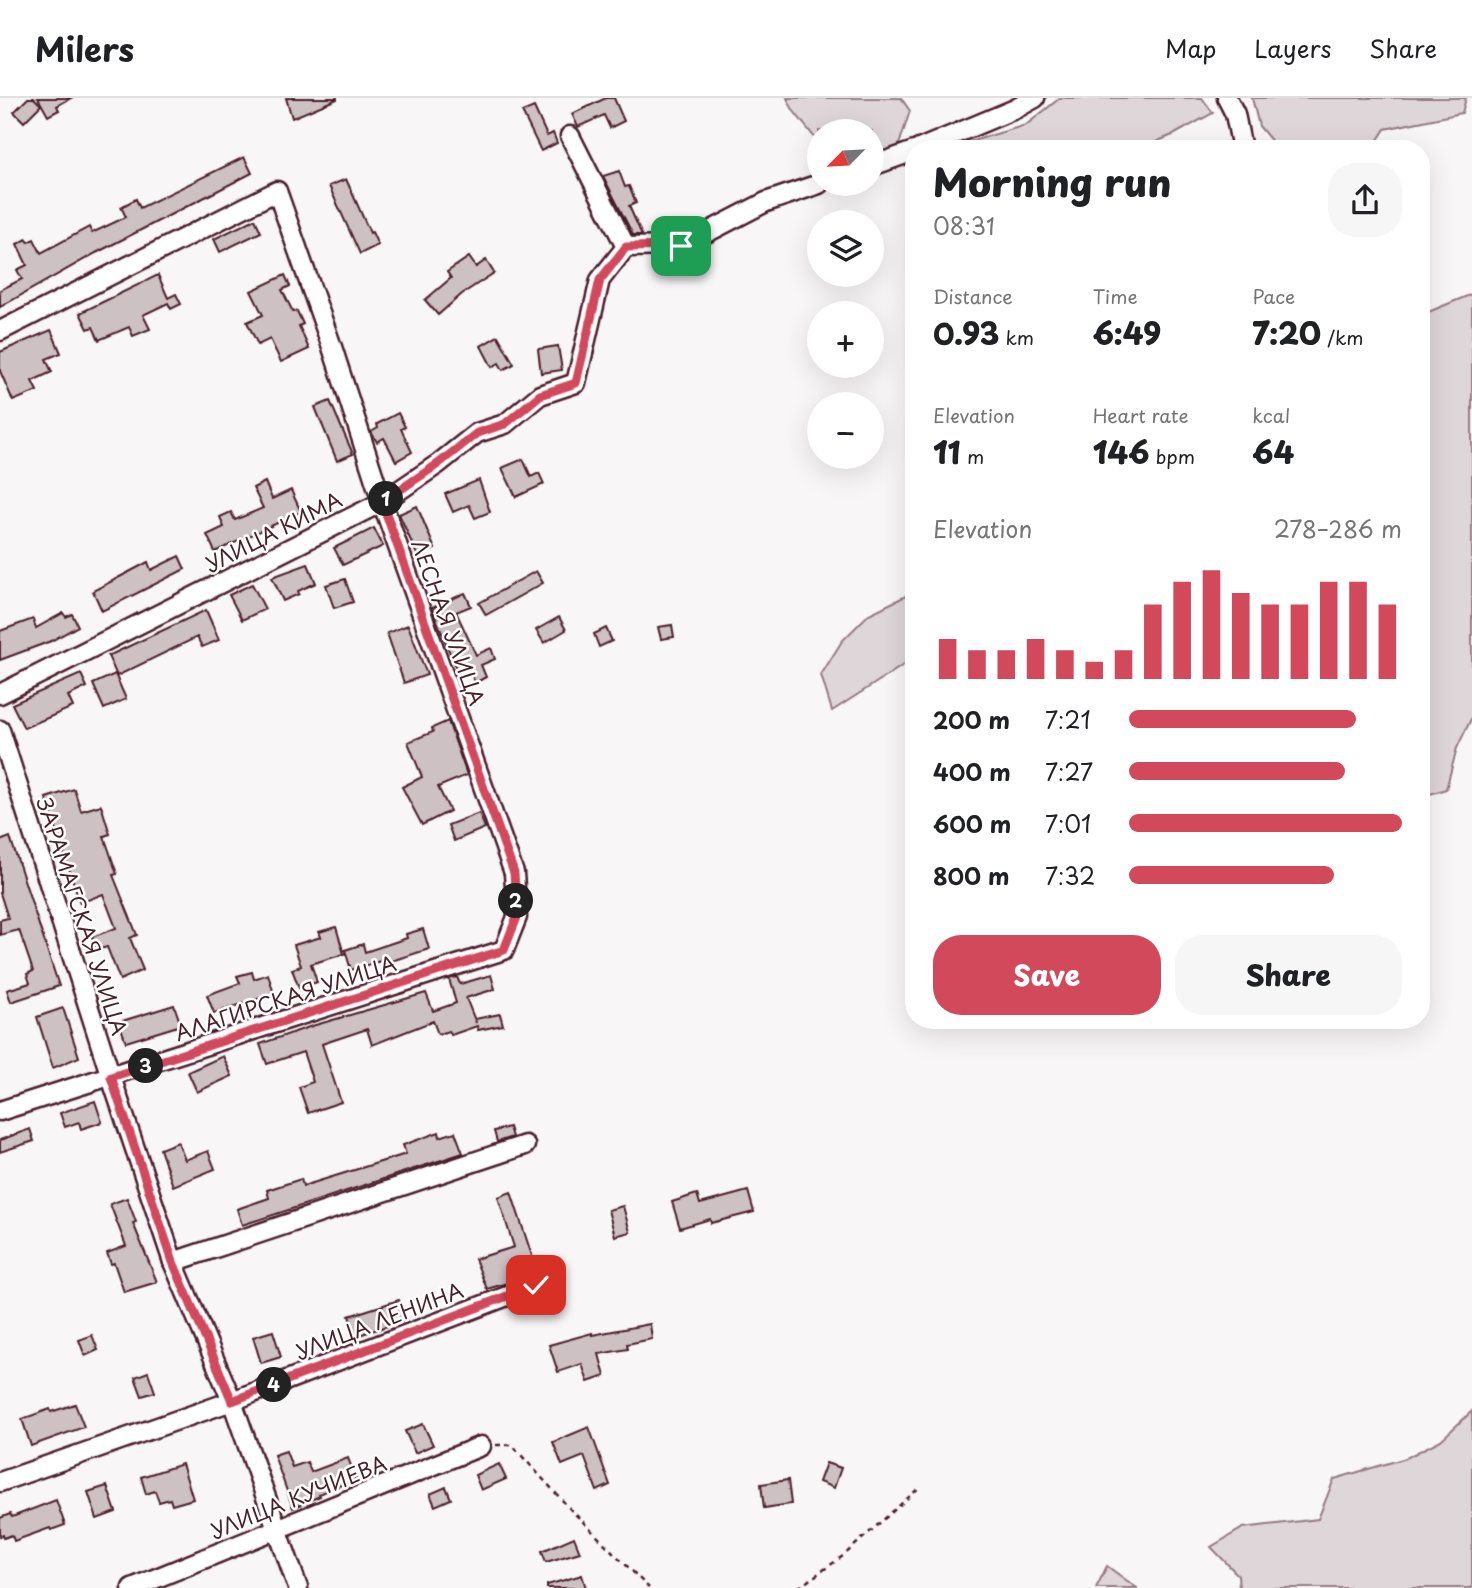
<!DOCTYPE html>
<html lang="en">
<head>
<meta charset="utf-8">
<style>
  :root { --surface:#fff; --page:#f6f6f6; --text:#202124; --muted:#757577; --line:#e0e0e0; --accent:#d1495b }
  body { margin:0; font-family:"Playpen Sans",sans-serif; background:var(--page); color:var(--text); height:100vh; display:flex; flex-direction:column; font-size:26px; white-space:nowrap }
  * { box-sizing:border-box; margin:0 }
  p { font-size:23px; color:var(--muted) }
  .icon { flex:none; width:38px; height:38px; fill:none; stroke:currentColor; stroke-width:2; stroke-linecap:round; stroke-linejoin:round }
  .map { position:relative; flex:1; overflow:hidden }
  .side { position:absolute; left:905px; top:42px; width:525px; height:889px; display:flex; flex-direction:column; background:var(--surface); border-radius:28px; box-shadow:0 7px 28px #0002 }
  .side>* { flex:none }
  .needle { width:46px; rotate:246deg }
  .controls { position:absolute; left:807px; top:21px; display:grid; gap:14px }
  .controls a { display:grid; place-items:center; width:77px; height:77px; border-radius:50%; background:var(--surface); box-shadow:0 7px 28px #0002; font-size:35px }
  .pin { position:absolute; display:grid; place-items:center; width:60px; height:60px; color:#fff; margin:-30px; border-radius:14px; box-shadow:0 4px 10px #0006 }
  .km { position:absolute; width:35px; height:35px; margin:-18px; border-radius:50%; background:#222; color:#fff; font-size:19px; line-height:35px; text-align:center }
  .round { display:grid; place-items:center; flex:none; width:74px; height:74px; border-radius:28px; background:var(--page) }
  .overview { display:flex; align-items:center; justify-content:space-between; height:119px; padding:0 28px }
  h1 { font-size:38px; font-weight:800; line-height:52px }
  .metrics { display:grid; grid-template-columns:repeat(3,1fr); gap:10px; height:119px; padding:7px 28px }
  .metrics div { display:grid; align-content:center }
  .metrics b { font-size:30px; font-weight:800 }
  .metrics small { font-size:19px; font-weight:400 }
  .metrics p { font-size:19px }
  .chart { height:196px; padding:14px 28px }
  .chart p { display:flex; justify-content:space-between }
  .chart svg { width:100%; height:126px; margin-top:7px; stroke:var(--accent); stroke-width:6 }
  .action { display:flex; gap:14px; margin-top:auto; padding:14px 28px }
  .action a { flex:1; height:80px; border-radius:28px; background:var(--accent); color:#fff; font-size:28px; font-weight:800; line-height:80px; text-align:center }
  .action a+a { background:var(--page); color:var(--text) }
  ul { padding:0 28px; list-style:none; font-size:23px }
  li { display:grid; grid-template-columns:112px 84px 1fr; align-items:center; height:52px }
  li i { height:18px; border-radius:9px; background:var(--accent) }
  header { display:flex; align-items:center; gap:42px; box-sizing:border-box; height:98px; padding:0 35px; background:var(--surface); border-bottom:2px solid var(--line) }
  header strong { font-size:33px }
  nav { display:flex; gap:38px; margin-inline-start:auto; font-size:24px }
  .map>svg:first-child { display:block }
  .green { fill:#ded6d9; stroke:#947a82; stroke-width:2 }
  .building { fill:#cdc1c4; stroke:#4a1f2b; stroke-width:2 }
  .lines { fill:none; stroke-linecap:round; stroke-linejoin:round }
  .minor-casing { stroke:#4a1f2b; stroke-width:23 }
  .path { stroke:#4a1f2b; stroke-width:2.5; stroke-dasharray:5 5; stroke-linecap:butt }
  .minor { stroke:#fff; stroke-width:18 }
  .route-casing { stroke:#fff; stroke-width:14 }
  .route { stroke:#d1495b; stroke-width:9 }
  .labels { text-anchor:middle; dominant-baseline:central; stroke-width:5; stroke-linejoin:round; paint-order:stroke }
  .street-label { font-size:21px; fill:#4a1f2b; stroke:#fff }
</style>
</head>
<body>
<header>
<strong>Milers</strong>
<nav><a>Map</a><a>Layers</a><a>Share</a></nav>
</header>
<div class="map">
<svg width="1472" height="1490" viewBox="0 0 1472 1490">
  <rect width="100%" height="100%" fill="#f8f6f7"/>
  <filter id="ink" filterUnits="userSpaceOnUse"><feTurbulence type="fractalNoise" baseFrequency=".0143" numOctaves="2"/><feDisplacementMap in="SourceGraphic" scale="14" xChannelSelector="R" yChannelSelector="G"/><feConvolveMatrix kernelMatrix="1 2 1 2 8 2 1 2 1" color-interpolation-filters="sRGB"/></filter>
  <g filter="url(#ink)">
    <g class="green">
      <polygon points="787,0 901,0 910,13 898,50 872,56 872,33 819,33 819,45 793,12"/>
      <polygon points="1060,0 1202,0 1213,15 1175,36 1139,51 946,51 1026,27"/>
      <polygon points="1252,0 1466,0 1462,15 1385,31 1372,51 1278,51 1259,28"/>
      <polygon points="1472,196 1472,619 1457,650 1446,691 1421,699 1421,217"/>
      <polygon points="913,481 913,557 905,566 832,613 821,577 842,543 869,516 906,498"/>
      <polygon points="1472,1313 1472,1490 1239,1490 1238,1477 1211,1449 1243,1430 1318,1421 1334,1381 1406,1360 1441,1342"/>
      <polygon points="1107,1468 1137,1490 1138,1490 1096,1490"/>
    </g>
    <g class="building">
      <polygon points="28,0 34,0 41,7 24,24 14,14"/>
      <polygon points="38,0 71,0 57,8 59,12 48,18"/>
      <polygon points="286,0 337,0 337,1 292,20"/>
      <polygon points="606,0 614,0 624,23 610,30 604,17 578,29 572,16"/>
      <polygon points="534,9 547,38 553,35 557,45 541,53 522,14"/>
      <polygon points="244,59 252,75 96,155 0,209 0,192 22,181 17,172 27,167 17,146 27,141 28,144 34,141 41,155 89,129 92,135 126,119 121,109 136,101 140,110"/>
      <polygon points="619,73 625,89 629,88 636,105 629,108 642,137 633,137 603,78"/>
      <polygon points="346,81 370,135 372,134 378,147 360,156 329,88"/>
      <polygon points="255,121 261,134 220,154 214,141"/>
      <polygon points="469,159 476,169 486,162 494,175 462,196 438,217 425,202 451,180 447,174"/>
      <polygon points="158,177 168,200 176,196 181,206 171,211 168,205 143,217 150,231 133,238 129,229 99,242 93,229 88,231 80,215"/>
      <polygon points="285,177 290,188 282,192 293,214 297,213 303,226 299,228 309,251 281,264 270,241 258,247 247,224 263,217 251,193"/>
      <polygon points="51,232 61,255 46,261 52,274 32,283 37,293 13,303 0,273 0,254"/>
      <polygon points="498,238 514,266 503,272 499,265 492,269 481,248"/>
      <polygon points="558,248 562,272 541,275 538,251"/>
      <polygon points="330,303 353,356 337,363 315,309"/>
      <polygon points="398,315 405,329 401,331 412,354 396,363 384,340 377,344 371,334 378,330 377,326"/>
      <polygon points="523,361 531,379 539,375 544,386 516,399 502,370"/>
      <polygon points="479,382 490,414 475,420 469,407 453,414 445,396"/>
      <polygon points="265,384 272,401 291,392 301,414 215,454 207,437 224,429 220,419 231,414 235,422 263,410 253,390"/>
      <polygon points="417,408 435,451 418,459 399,416"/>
      <polygon points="374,430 383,448 343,467 334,450"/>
      <polygon points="179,458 185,471 102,513 93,493 148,464 151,472"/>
      <polygon points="308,466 316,485 298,493 299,496 283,503 272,479"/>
      <polygon points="536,473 543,485 486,517 479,505"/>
      <polygon points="345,481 353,504 334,510 326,487"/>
      <polygon points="252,486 265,511 242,522 229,497"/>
      <polygon points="465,495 471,508 456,514 476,557 491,550 495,561 481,567 486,579 475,585 470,573 459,578 432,510"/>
      <polygon points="206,512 219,542 202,549 197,539 117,578 108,558"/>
      <polygon points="63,515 66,519 72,516 78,528 51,543 0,562 0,533 33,521 36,530"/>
      <polygon points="559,519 566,532 544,545 536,532"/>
      <polygon points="408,527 427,577 404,585 387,535"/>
      <polygon points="672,527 674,539 661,541 658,529"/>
      <polygon points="606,530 612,543 599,549 594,536"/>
      <polygon points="81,576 87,589 68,598 73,609 24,630 12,606"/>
      <polygon points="115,576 126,601 104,611 93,586"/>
      <polygon points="448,623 467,677 438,689 450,713 422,727 402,689 422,679 408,644 433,634 432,630"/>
      <polygon points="74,691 81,713 101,707 110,736 104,738 117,776 113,777 137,837 130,840 143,872 120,882 107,849 97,852 92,839 116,830 103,796 80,805 46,700"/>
      <polygon points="479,715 485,730 454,743 448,727"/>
      <polygon points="10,739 59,888 11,904 7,892 30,885 27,876 33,873 19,832 0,837 0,822 8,820 0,795 0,743"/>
      <polygon points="336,829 344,856 311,866 317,884 299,890 292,871 301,868 294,847 321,839 319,834"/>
      <polygon points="423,831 429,851 388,864 387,861 351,872 345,852 363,846 365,854 407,840 406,836"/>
      <polygon points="252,874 254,881 268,876 274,896 214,915 207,897 240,885 237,878"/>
      <polygon points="491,877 495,891 466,900 476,925 475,921 500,916 503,927 478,932 477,928 451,937 449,933 438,936 433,923 372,947 367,931 322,946 341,1004 308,1015 299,989 313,984 303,954 267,966 260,946 312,928 426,895 433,913 456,905 449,881 457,879 460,886"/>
      <polygon points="174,907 181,927 126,944 119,924"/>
      <polygon points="63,910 79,959 53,970 37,919"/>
      <polygon points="223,958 232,978 197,994 188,974"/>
      <polygon points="95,1003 102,1024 81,1031 79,1024 65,1029 60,1015"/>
      <polygon points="509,1029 512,1039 497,1044 494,1033"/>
      <polygon points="30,1031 34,1043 0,1054 0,1042"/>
      <polygon points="439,1034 440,1039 455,1034 463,1055 242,1127 237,1111 269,1100 267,1092 301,1081 303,1088 406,1056 403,1047"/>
      <polygon points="178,1044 185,1062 208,1053 215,1071 173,1088 160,1051"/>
      <polygon points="748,1093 754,1114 711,1125 710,1121 680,1130 672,1104 697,1096 700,1106"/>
      <polygon points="511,1094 538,1176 487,1191 475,1161 514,1149 498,1099"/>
      <polygon points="127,1100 136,1124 133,1125 157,1184 124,1194 114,1165 111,1166 107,1155 126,1148 110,1106"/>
      <polygon points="623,1108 630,1134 615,1138 608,1112"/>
      <polygon points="399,1202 406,1222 356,1238 349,1218"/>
      <polygon points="650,1226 652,1241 627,1246 628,1251 599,1256 605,1278 588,1284 582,1266 558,1274 549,1247 592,1235 592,1237"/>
      <polygon points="273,1233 281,1259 261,1265 253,1239"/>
      <polygon points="92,1237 98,1252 85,1258 79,1242"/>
      <polygon points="148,1274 155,1294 142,1298 135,1279"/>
      <polygon points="75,1306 84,1329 31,1348 22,1321 50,1311 51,1314"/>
      <polygon points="423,1326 433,1347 415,1355 405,1333"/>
      <polygon points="589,1329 610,1387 597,1393 584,1358 562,1367 553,1344"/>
      <polygon points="286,1353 292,1369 307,1364 311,1374 348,1360 356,1381 319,1396 320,1398 293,1410 274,1357"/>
      <polygon points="826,1365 841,1370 834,1390 819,1384"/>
      <polygon points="182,1366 193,1401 172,1407 170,1401 159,1404 155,1393 146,1396 141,1379"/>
      <polygon points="499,1366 506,1381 481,1392 475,1377"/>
      <polygon points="788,1382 791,1406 764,1410 761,1386"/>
      <polygon points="107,1388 116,1414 97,1421 88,1394"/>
      <polygon points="446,1389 451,1401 435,1408 430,1396"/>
      <polygon points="56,1402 65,1427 51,1432 50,1430 14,1443 12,1437 4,1440 3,1437 0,1438 0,1420 10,1416 12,1419"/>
      <polygon points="574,1439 580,1454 546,1464 542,1453"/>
      <polygon points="582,1477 586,1490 547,1490 547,1487"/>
    </g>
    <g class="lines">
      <g class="minor-casing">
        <g id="minor">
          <polyline points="1227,0 1235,16 1242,51"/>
          <polyline points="919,51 1015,11 1035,0"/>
          <polyline points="872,68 914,53"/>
          <polyline points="626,149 681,148 766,104 819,86"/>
          <polyline points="0,233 277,93 332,249 382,404 514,775 517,819 504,852 0,1013"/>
          <polyline points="0,596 382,404 438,366 477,335 505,326 540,297 576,285 600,182 626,149 570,38"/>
          <polyline points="0,632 111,979 173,1164 232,1303 298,1490"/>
          <polyline points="173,1164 525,1047"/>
          <polyline points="0,1384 232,1303 536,1187"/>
          <polyline points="132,1490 481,1348"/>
        </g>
      </g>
      <g class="path">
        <polyline points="496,1347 512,1347 572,1413 649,1490"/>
        <polyline points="798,1490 843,1458 920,1389"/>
      </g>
      <use href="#minor" class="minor"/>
    </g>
  </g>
  <g class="lines" filter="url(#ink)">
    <g class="route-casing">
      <polyline id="route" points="536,1187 232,1303 173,1164 111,979 504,852 517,819 514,775 382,404 438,366 477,335 505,326 540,297 576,285 600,182 626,149 681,148"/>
    </g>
    <use href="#route" class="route"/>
  </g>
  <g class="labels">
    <g class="street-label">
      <text transform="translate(273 433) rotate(-27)">УЛИЦА КИМА</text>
      <text transform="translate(449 524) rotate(70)">ЛЕСНАЯ УЛИЦА</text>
      <text transform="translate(83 818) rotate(72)">ЗАРАМАГСКАЯ УЛИЦА</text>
      <text transform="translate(285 899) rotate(-18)">АЛАГИРСКАЯ УЛИЦА</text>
      <text transform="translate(379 1222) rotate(-21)">УЛИЦА ЛЕНИНА</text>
      <text transform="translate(298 1398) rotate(-22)">УЛИЦА КУЧИЕВА</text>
    </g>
  </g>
</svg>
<div class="controls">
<a><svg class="needle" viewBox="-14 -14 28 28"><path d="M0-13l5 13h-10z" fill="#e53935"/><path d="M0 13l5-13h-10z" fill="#757577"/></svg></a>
<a><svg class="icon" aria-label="layers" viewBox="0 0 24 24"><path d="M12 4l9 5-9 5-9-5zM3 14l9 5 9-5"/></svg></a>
<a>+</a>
<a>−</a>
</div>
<div class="pin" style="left:681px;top:148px;background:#1e9e55"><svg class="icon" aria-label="arrive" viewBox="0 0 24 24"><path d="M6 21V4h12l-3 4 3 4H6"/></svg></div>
<div class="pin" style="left:536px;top:1187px;background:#d93025"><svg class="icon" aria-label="check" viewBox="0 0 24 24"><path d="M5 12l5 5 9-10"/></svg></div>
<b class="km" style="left:386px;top:401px">1</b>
<b class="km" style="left:516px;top:803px">2</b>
<b class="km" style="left:146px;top:968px">3</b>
<b class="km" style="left:274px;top:1287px">4</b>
<section class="side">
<div class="overview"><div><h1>Morning run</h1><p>08:31</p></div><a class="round"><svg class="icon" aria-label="share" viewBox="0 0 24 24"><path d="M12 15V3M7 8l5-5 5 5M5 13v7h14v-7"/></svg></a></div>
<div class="metrics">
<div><p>Distance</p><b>0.93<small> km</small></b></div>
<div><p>Time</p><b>6:49</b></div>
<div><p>Pace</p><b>7:20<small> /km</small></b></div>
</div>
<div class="metrics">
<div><p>Elevation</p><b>11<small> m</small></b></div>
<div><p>Heart rate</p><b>146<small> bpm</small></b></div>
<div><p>kcal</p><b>64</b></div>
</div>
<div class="chart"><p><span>Elevation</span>278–286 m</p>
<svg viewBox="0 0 160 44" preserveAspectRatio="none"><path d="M5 44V30M15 44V34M25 44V34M35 44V30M45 44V34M55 44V38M65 44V34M75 44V18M85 44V10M95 44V6M105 44V14M115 44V18M125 44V18M135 44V10M145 44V10M155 44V18"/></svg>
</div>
<ul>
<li><b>200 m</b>7:21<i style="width:83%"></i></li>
<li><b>400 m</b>7:27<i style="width:79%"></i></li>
<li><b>600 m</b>7:01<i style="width:100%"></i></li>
<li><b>800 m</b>7:32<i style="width:75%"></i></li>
</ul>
<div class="action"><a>Save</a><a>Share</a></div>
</section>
</div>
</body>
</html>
